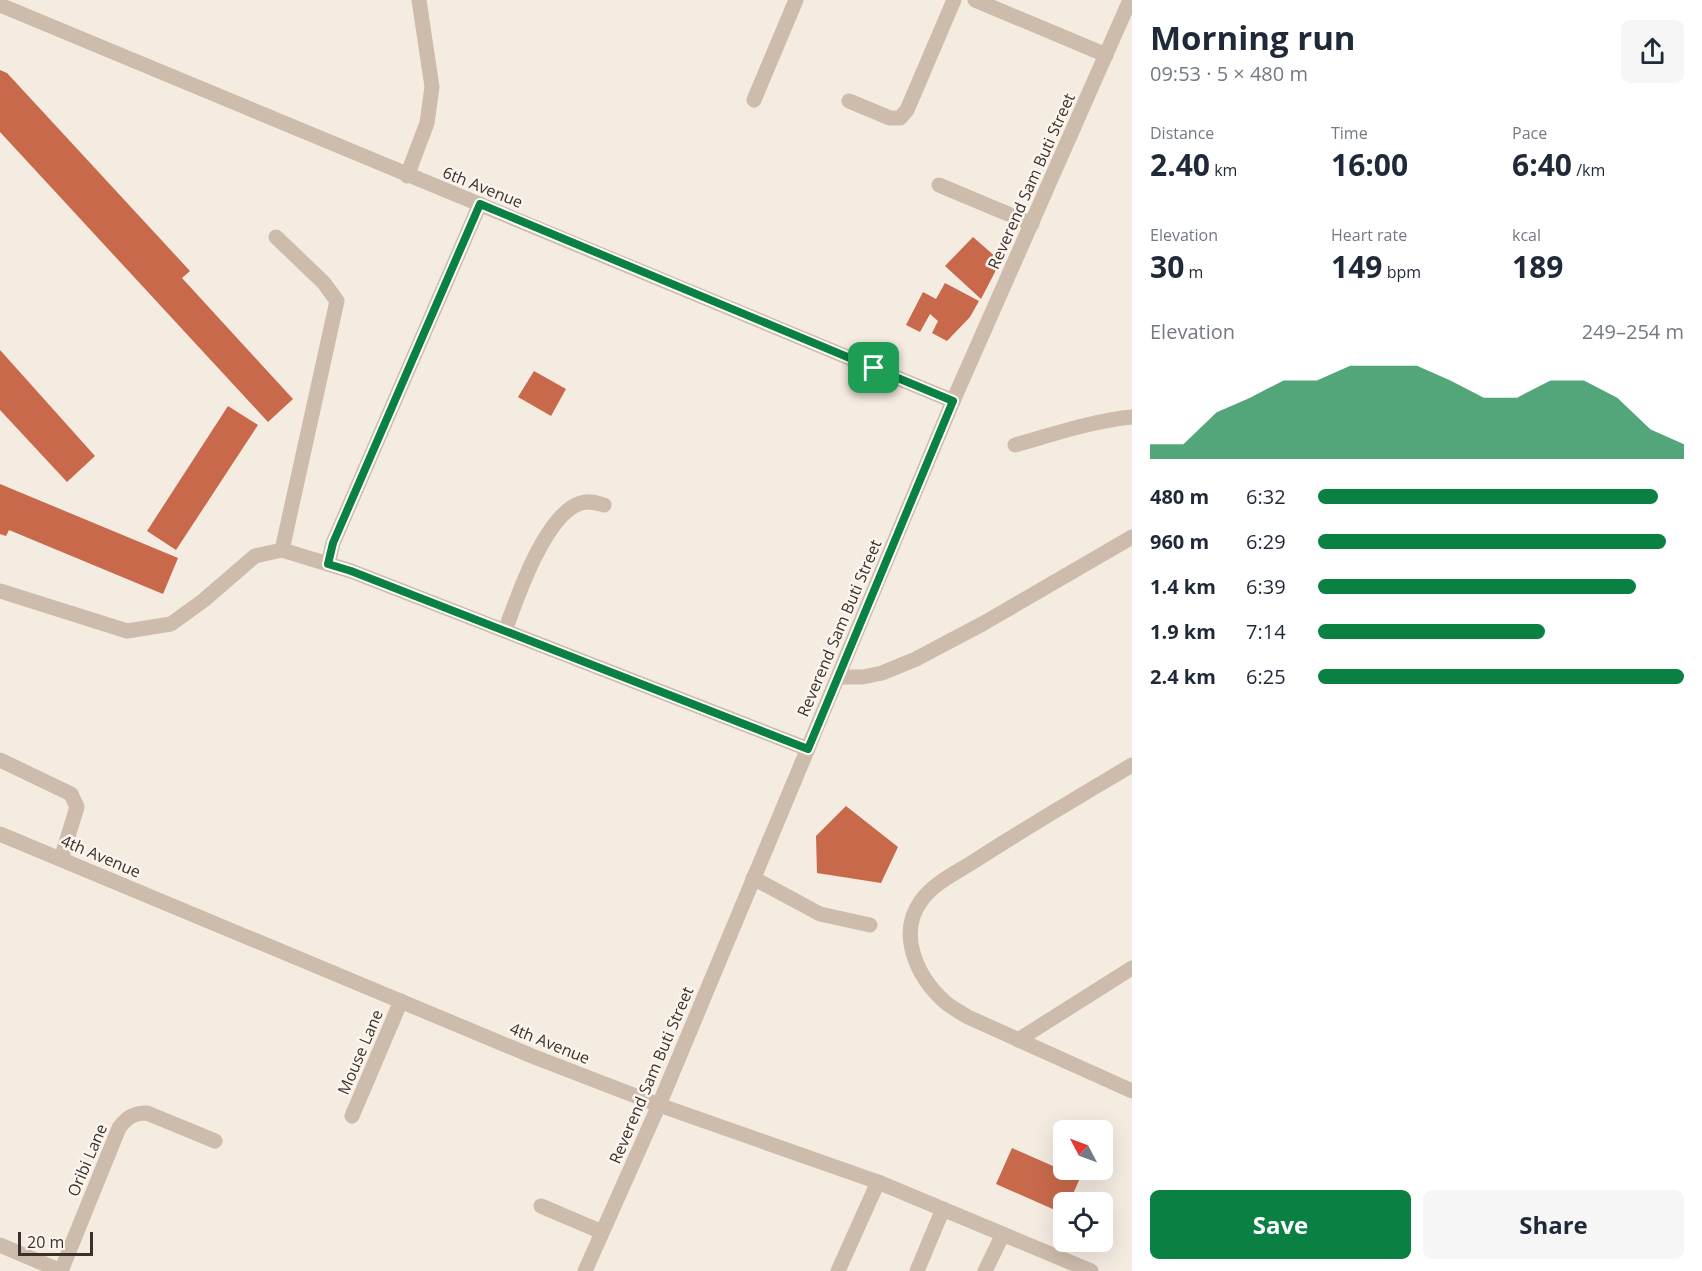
<!DOCTYPE html>
<html lang="en">
<head>
<meta charset="utf-8">
<style>
  :root { --surface:#fff; --page:#f6f6f7; --text:#1f2937; --muted:#747a83; --accent:#0b8043 }
  body { margin:0; font-family:"Open Sans",sans-serif; background:var(--page); color:var(--text); height:100vh; display:flex; flex-direction:column; font-size:22px; white-space:nowrap }
  * { box-sizing:border-box; margin:0 }
  p { font-size:20px; color:var(--muted) }
  .icon { flex:none; width:33px; height:33px; fill:none; stroke:currentColor; stroke-width:2; stroke-linecap:round; stroke-linejoin:round }
  .map { position:relative; flex:1; overflow:hidden }
  .drawer { display:flex; flex-direction:column; background:var(--surface); width:570px }
  .drawer>* { flex:none }
  .needle { width:39px; rotate:311deg }
  .buttons { position:absolute; left:1053px; top:1120px; display:grid; gap:12px }
  .buttons a { display:grid; place-items:center; width:60px; height:60px; border-radius:9px; background:var(--surface); box-shadow:0 6px 24px #0002; font-size:30px }
  .scale { position:absolute; left:18px; bottom:15px; width:75px; box-sizing:border-box; padding-left:6px; border:3px solid #3b302b; border-top:0; font-size:16px; line-height:21px; white-space:nowrap; color:#3b302b; -webkit-text-stroke:4px #fbf5ee; paint-order:stroke }
  .pin { position:absolute; display:grid; place-items:center; width:51px; height:51px; color:#fff; margin:-26px; border-radius:12px; box-shadow:0 3px 9px #0006 }
  .round { display:grid; place-items:center; flex:none; width:63px; height:63px; border-radius:9px; background:var(--page) }
  .summary { display:flex; align-items:center; justify-content:space-between; height:102px; padding:0 18px }
  h1 { font-size:33px; font-weight:700; line-height:45px }
  .figures { display:grid; grid-template-columns:repeat(3,1fr); gap:9px; height:102px; padding:6px 18px }
  .figures div { display:grid; align-content:center }
  .figures b { font-size:30px; font-weight:700 }
  .figures small { font-size:16px; font-weight:400 }
  .figures p { font-size:16px }
  .chart { height:168px; padding:12px 18px }
  .chart p { display:flex; justify-content:space-between }
  .chart svg { width:100%; height:108px; margin-top:6px; fill:var(--accent); opacity:.7 }
  .action { display:flex; gap:12px; margin-top:auto; padding:12px 18px }
  .action a { flex:1; height:69px; border-radius:9px; background:var(--accent); color:#fff; font-size:24px; font-weight:700; line-height:69px; text-align:center }
  .action a+a { background:var(--page); color:var(--text) }
  ul { padding:0 18px; list-style:none; font-size:20px }
  li { display:grid; grid-template-columns:96px 72px 1fr; align-items:center; height:45px }
  li i { height:15px; border-radius:8px; background:var(--accent) }
  main { display:flex; flex:1; min-height:0 }
  .map>svg:first-child { display:block }
  .building { fill:#c8694b }
  .lines { fill:none; stroke-linecap:round; stroke-linejoin:round }
  .lane { stroke:#cdbbac; stroke-width:15 }
  .street { stroke:#cdbbac; stroke-width:15 }
  .route-casing { stroke:#fff; stroke-width:12 }
  .route { stroke:#0b8043; stroke-width:8 }
  .labels { text-anchor:middle; dominant-baseline:central; stroke-width:5; stroke-linejoin:round; paint-order:stroke }
  .street-label { font-size:16px; fill:#3b302b; stroke:#fbf5ee }
</style>
</head>
<body>
<main>
<div class="map">
<svg width="1132" height="1271" viewBox="0 0 1132 1271">
  <rect width="100%" height="100%" fill="#f4ebe1"/>
  <g class="building">
    <polygon points="0,70 7,73 190,271 182,278 293,399 268,422 0,132"/>
    <polygon points="973,237 997,258 995,272 981,299 945,266"/>
    <polygon points="945,283 979,301 970,317 947,341 932,333 938,321 930,314 920,332 906,325 923,292 936,299"/>
    <polygon points="0,350 95,456 67,482 0,410"/>
    <polygon points="534,371 566,389 551,416 518,397"/>
    <polygon points="228,406 258,425 176,550 147,531"/>
    <polygon points="0,484 178,558 163,594 9,530 6,536 0,534"/>
    <polygon points="846,806 898,847 881,883 817,873 816,836"/>
    <polygon points="1012,1148 1080,1178 1069,1203 1064,1203 1064,1214 996,1184"/>
  </g>
  <g class="lines">
    <g class="lane">
      <path d="M1015,445C1054,434 1092,421 1132,417"/>
      <path d="M505,631C517,597 546,513 581,503C589,500 597,503 604,505"/>
      <polyline points="0,760 71,794 77,807 61,859"/>
      <polyline points="753,878 820,914 870,925"/>
    </g>
    <g class="street">
      <polyline points="975,0 1106,55"/>
      <polyline points="0,5 953,401"/>
      <polyline points="754,100 796,0"/>
      <polyline points="849,101 890,118 900,118 907,110 954,0"/>
      <polyline points="407,176 427,123 432,87 419,0"/>
      <polyline points="939,185 1032,224"/>
      <polyline points="276,237 324,283 337,301 282,550"/>
      <polyline points="328,564 333,543 480,204"/>
      <polyline points="0,591 127,631 171,624 204,600 255,556 282,550 351,571 808,749"/>
      <polyline points="839,677 863,677 882,673 916,659 984,623 1132,537"/>
      <path d="M1132,765C1080,796 1027,827 976,860C958,872 933,883 921,901C897,934 917,977 945,1002C952,1008 960,1012 968,1017L1132,1091"/>
      <polyline points="0,834 532,1056 659,1105 878,1182 1091,1271"/>
      <polyline points="1018,1040 1132,968"/>
      <polyline points="352,1116 401,1001"/>
      <polyline points="541,1206 602,1232"/>
      <polyline points="0,1245 61,1271"/>
      <path d="M61,1271L119,1128C127,1117 134,1113 147,1113L215,1141"/>
      <polyline points="585,1271 659,1105 953,401 1130,0"/>
      <polyline points="838,1271 878,1182"/>
      <polyline points="917,1271 943,1209"/>
      <polyline points="985,1271 1002,1236"/>
    </g>
  </g>
  <g class="lines">
    <g class="route-casing">
      <polygon id="route" points="480,204 953,401 808,749 351,571 328,564 333,543"/>
    </g>
    <use href="#route" class="route"/>
  </g>
  <g class="labels">
    <g class="street-label">
      <text transform="translate(1031 181) rotate(-66)">Reverend Sam Buti Street</text>
      <text transform="translate(483 187) rotate(22)">6th Avenue</text>
      <text transform="translate(839 628) rotate(-67)">Reverend Sam Buti Street</text>
      <text transform="translate(101 856) rotate(23)">4th Avenue</text>
      <text transform="translate(550 1043) rotate(22)">4th Avenue</text>
      <text transform="translate(360 1052) rotate(-67)">Mouse Lane</text>
      <text transform="translate(651 1075) rotate(-67)">Reverend Sam Buti Street</text>
      <text transform="translate(87 1160) rotate(-67)">Oribi Lane</text>
    </g>
  </g>
</svg>
<div class="buttons">
<a><svg class="needle" viewBox="-14 -14 28 28"><path d="M0-13l5 13h-10z" fill="#e53935"/><path d="M0 13l5-13h-10z" fill="#747a83"/></svg></a>
<a><svg class="icon" aria-label="locate" viewBox="0 0 24 24"><circle cx="12" cy="12" r="6"/><path d="M12 2v4M12 18v4M2 12h4M18 12h4"/></svg></a>
</div>
<div class="scale">20 m</div>
<div class="pin" style="left:874px;top:368px;background:#1e9e55"><svg class="icon" aria-label="arrive" viewBox="0 0 24 24"><path d="M6 21V4h12l-3 4 3 4H6"/></svg></div>
</div>
<section class="drawer">
<div class="summary"><div><h1>Morning run</h1><p>09:53 · 5 × 480 m</p></div><a class="round"><svg class="icon" aria-label="share" viewBox="0 0 24 24"><path d="M12 15V3M7 8l5-5 5 5M5 13v7h14v-7"/></svg></a></div>
<div class="figures">
<div><p>Distance</p><b>2.40<small> km</small></b></div>
<div><p>Time</p><b>16:00</b></div>
<div><p>Pace</p><b>6:40<small> /km</small></b></div>
</div>
<div class="figures">
<div><p>Elevation</p><b>30<small> m</small></b></div>
<div><p>Heart rate</p><b>149<small> bpm</small></b></div>
<div><p>kcal</p><b>189</b></div>
</div>
<div class="chart"><p><span>Elevation</span>249–254 m</p>
<svg viewBox="0 0 160 44" preserveAspectRatio="none"><path d="M0 44V38L10 38L20 25L30 19L40 12L50 12L60 6L70 6L80 6L90 12L100 19L110 19L120 12L130 12L140 19L150 32L160 38V44z"/></svg>
</div>
<ul>
<li><b>480 m</b>6:32<i style="width:93%"></i></li>
<li><b>960 m</b>6:29<i style="width:95%"></i></li>
<li><b>1.4 km</b>6:39<i style="width:87%"></i></li>
<li><b>1.9 km</b>7:14<i style="width:62%"></i></li>
<li><b>2.4 km</b>6:25<i style="width:100%"></i></li>
</ul>
<div class="action"><a>Save</a><a>Share</a></div>
</section>
</main>
</body>
</html>
